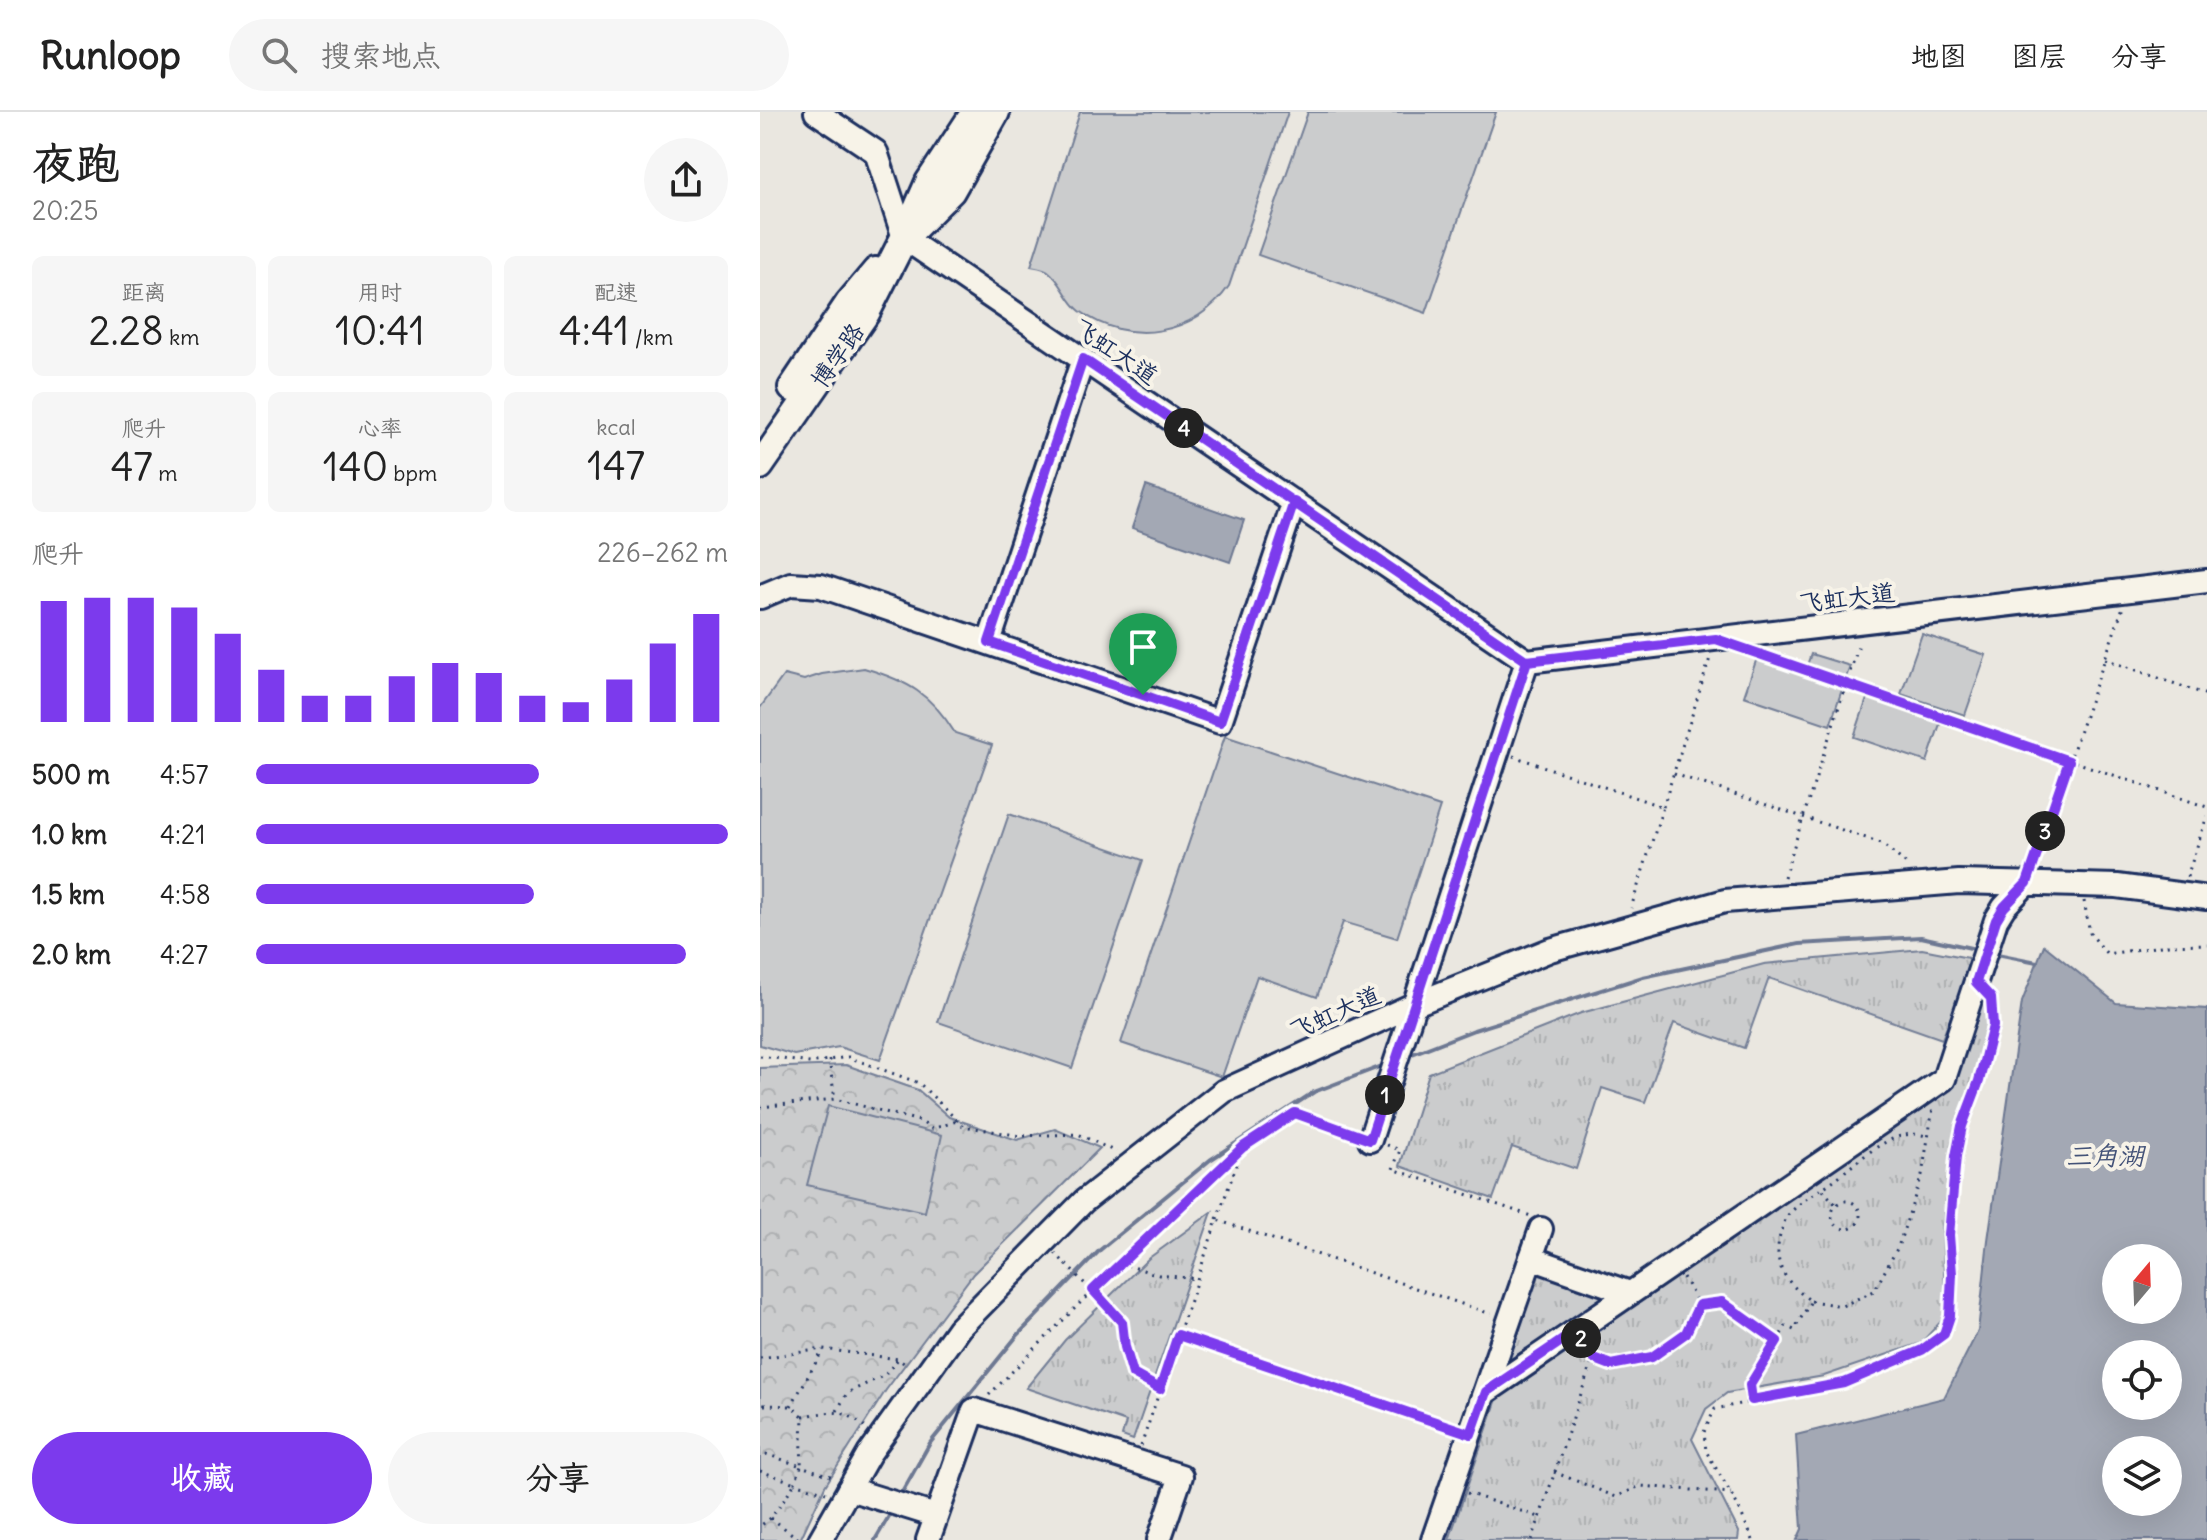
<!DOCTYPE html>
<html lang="zh">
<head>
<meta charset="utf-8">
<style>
  :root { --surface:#fff; --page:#f6f6f6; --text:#222; --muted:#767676; --line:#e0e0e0; --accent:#7c3aed }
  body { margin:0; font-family:Delius,"LXGW WenKai TC",sans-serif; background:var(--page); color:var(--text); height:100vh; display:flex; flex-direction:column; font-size:30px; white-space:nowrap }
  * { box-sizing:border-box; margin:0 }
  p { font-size:26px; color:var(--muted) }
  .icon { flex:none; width:44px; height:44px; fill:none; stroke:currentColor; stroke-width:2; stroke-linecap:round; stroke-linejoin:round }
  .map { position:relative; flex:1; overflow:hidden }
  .details { display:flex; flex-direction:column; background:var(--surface); width:760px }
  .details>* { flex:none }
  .needle { width:52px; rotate:19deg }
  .buttons { position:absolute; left:1342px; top:1132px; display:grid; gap:16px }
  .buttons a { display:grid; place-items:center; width:80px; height:80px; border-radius:50%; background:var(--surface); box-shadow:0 8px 32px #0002; font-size:40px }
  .pin { position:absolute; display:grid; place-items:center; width:68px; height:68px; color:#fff; margin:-82px -34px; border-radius:50% 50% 50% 0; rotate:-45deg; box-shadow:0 0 8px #0007 }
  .pin .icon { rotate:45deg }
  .km { position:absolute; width:40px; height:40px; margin:-20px; border-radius:50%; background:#222; color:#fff; font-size:22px; line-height:40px; text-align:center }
  .round { display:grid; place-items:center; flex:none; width:84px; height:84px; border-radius:42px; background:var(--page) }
  .headline { display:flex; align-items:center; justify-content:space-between; height:136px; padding:0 32px }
  h1 { font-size:44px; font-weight:600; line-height:60px }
  .stats { display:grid; grid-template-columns:repeat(3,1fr); gap:12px; height:136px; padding:8px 32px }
  .stats div { display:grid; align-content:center; border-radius:12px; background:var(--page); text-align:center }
  .stats b { font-size:40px; font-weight:600 }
  .stats small { font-size:22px; font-weight:400 }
  .stats p { font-size:22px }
  .chart { height:224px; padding:16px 32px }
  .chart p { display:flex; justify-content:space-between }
  .chart svg { width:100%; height:144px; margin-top:8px; stroke:var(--accent); stroke-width:6 }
  .action { display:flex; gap:16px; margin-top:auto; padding:16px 32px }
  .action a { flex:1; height:92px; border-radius:48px; background:var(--accent); color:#fff; font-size:32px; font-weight:600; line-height:92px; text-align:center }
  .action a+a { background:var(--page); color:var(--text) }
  ul { padding:0 32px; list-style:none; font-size:26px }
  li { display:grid; grid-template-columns:128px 96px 1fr; align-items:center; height:60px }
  li i { height:20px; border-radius:10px; background:var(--accent) }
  header { display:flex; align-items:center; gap:48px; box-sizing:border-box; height:112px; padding:0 40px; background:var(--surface); border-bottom:2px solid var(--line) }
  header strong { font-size:38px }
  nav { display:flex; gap:44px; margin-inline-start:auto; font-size:28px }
  .search { width:560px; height:72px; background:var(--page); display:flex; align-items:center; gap:20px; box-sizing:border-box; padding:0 28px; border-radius:44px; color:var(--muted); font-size:30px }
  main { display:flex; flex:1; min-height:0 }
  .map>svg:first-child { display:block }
  .grass { fill:url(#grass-tufts); stroke:#737e96; stroke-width:2 }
  .forest { fill:url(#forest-crowns); stroke:#737e96; stroke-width:2 }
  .pitch { fill:#cbcccd; stroke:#737e96; stroke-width:2 }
  .water { fill:#a3a8b4; stroke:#6d7892; stroke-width:2; fill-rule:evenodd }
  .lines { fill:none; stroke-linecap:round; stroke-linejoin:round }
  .stream { stroke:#6d7892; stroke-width:4 }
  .minor-casing { stroke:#1b2f5e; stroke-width:28 }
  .major-casing { stroke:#1b2f5e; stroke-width:32 }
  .path { stroke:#1b2f5e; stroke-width:3; stroke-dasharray:2 6; stroke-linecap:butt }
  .minor { stroke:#f7f3e8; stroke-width:22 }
  .major { stroke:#f7f3e8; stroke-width:26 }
  .route-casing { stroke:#fff; stroke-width:16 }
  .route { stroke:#7c3aed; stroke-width:10 }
  .labels { text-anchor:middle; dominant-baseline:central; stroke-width:8; stroke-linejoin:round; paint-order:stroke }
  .street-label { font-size:24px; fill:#1b2f5e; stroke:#f7f3e8 }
  .water-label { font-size:26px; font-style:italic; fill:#445378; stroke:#f7f3e8 }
</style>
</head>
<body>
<header>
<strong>Runloop</strong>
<div class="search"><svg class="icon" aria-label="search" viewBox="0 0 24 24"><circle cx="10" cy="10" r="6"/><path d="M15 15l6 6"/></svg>搜索地点</div>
<nav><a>地图</a><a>图层</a><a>分享</a></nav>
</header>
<main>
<section class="details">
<div class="headline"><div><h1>夜跑</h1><p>20:25</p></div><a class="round"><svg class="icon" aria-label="share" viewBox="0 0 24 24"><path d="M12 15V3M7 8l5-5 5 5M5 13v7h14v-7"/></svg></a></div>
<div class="stats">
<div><p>距离</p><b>2.28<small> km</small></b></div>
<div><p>用时</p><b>10:41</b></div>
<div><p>配速</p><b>4:41<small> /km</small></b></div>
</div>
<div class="stats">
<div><p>爬升</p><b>47<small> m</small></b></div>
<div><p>心率</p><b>140<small> bpm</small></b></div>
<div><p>kcal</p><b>147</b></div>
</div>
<div class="chart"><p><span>爬升</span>226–262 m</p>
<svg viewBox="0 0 160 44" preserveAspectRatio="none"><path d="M5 44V7M15 44V6M25 44V6M35 44V9M45 44V17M55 44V28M65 44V36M75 44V36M85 44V30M95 44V26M105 44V29M115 44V36M125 44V38M135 44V31M145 44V20M155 44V11"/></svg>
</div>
<ul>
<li><b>500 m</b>4:57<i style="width:60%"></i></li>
<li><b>1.0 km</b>4:21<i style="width:100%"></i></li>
<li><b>1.5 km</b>4:58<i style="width:59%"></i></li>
<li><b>2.0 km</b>4:27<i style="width:91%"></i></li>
</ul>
<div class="action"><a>收藏</a><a>分享</a></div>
</section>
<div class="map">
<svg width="1447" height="1428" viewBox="0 0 1447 1428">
  <defs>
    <pattern id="grass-tufts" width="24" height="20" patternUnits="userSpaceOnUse" patternTransform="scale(2)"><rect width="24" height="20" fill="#cbcccd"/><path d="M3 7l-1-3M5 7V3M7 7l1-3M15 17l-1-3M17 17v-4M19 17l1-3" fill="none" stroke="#aeb0b2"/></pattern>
    <pattern id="forest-crowns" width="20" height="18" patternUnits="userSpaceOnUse" patternTransform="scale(2)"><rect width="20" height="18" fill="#cbcccd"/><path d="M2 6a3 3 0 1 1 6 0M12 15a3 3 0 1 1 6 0" fill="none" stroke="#aeb0b2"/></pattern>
  </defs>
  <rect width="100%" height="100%" fill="#eae7e0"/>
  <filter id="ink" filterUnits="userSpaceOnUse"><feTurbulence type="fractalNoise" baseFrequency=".0125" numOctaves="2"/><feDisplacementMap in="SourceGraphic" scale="16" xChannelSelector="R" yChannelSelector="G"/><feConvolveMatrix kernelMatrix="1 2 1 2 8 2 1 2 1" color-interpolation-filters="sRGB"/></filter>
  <g filter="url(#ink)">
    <g class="grass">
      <polygon points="1162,837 1214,847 1182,927 1009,866 984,936 914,911 885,990 842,976 816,1057 752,1035 733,1087 640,1054 669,961 821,901 1004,852"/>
      <polygon points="1217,880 1228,888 1230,908 1214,974 1196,1023 1182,1117 1186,1204 1161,1231 1064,1264 967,1281 946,1297 932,1327 979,1420 978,1428 689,1428 737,1287 1190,967"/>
      <polygon points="452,1100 373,1328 362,1324 366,1310 266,1276 305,1228 389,1146"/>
      <polygon points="778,1157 854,1184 747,1249"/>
    </g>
    <polygon class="forest" points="86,953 158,978 189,1005 257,1028 295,1017 340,1036 213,1162 126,1278 65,1374 40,1428 0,1428 0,956"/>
    <g class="pitch">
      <path d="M320,0H528L469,174C436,223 369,235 320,199C307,189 302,170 289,160C285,156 276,155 271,154Z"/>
      <polygon points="548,0 736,0 666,201 498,143"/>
      <polygon points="1162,522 1226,543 1205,603 1141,582"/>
      <polygon points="999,540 1046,556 1051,542 1090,554 1070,613 984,584"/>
      <path d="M104,556C148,569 171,582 195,621L232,633L120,948L79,935L34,943L0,933V596L24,563L44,568L62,562Z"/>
      <polygon points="1111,575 1184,600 1167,650 1094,625"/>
      <polygon points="465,624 680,695 637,826 583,810 557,885 497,864 462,965 361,931"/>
      <polygon points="249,702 383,748 312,956 178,910"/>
      <polygon points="68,994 182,1023 165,1100 47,1073"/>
    </g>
    <g class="water">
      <polygon points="386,374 484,408 470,450 372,416"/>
      <path d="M1284,833L1356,891L1447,897V1428H1037L1042,1417L1036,1323L1184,1286L1218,1219L1228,1128L1262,890ZM1356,1146H1408V1198H1356ZM1356,1242H1408V1294H1356ZM1356,1338H1408V1390H1356Z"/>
    </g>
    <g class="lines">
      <g class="stream">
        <polyline points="1232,841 1277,850"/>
        <polyline points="647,944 714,918 883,865 1039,832 1161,825 1220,838"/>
        <polyline points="140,1384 170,1331 257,1224 340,1138 450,1048 554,980 627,952"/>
        <polyline points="115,1428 132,1399"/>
      </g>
      <g class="minor-casing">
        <g id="minor">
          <polyline points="56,0 116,40 144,126 767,549 1447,469"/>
          <polyline points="0,485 31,472 61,474 460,610 534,390"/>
          <polyline points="229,530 323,247"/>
          <polyline points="610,1028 767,549"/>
          <polyline points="771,1146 870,1181"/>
          <polyline points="726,1280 1184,967 1236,808 1244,795 1267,771"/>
          <polyline points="89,1377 176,1404"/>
          <polyline points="60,1428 109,1342 199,1216 324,1089 464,979 653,893 790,838 965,789 1199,770 1357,774 1447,786"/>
          <polyline points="168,1428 214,1298 421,1364 399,1428"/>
          <polyline points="673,1428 781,1117"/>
        </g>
      </g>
      <g class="major-casing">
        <g id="major">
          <polyline points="151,111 169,70 215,0"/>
          <polyline points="32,276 89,191 116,159"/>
          <polyline points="0,354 106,201 144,126 191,79 236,0"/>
        </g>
      </g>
      <g class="path">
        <polyline points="997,541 1447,695"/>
        <polyline points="1345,547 1447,583"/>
        <polyline points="753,644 903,695 871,796"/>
        <polyline points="914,662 1121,731 1150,755"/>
        <polyline points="903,695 950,546"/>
        <polyline points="1272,756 1363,495"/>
        <polyline points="1024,765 1100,529"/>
        <polyline points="1427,765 1447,704"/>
        <polyline points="1324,789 1330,821 1347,842 1408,833 1447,832"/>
        <polyline points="0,944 50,951 88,945 159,971 203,1014 261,1024 318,1022 356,1040"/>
        <polyline points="69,948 75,987"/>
        <polyline points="0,995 75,987 160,1009 172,1017 197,1009"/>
        <polyline points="627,1033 640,1038 633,1057 771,1104"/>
        <polyline points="1063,1078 1076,1093"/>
        <circle cx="1086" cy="1103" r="14"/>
        <polyline points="457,1107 483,1035 535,1001 593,1021"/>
        <polyline points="295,1141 362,1210 365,1235 373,1262 399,1277"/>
        <polyline points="363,1152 480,1038"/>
        <polyline points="923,1165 939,1193"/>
        <polyline points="1051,1189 1082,1194 1114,1179 1138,1135 1162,1063 1173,996"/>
        <polyline points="418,1223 695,1316"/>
        <path d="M1017,1229L1026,1214L1034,1218L1051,1189C1025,1170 1010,1151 1022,1117C1024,1111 1025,1105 1030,1101C1042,1088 1059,1079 1074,1068C1101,1048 1134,1012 1169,1025"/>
        <polyline points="0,1246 63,1237 138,1247"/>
        <polyline points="833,1246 851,1253 892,1245 926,1221 939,1193 962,1190 1017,1229 990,1273 991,1286"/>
        <polyline points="229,1283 333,1178 363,1152 399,1163 437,1167"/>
        <polyline points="31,1294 63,1238"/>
        <polyline points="77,1299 87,1281 125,1263 138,1247 148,1254"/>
        <polyline points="0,1300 4,1293 31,1294 43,1304 41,1354 0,1340"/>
        <path d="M43,1304C72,1300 83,1295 106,1316"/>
        <polyline points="381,1334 457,1108 731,1202"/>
        <polyline points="0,1359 35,1371 11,1406 0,1414"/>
        <polyline points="794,1360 856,1385 880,1374 971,1381"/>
        <polyline points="66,1381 35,1371 41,1354 76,1366"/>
        <polyline points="707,1381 779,1405"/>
        <polyline points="11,1406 40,1428"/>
        <polyline points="772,1428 833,1246 825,1233"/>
        <polyline points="993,1428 978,1394 946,1339 944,1320 955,1297 1084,1271 1162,1238 1184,1222 1190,1204 1192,1162 1189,1123 1196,1044 1202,1014 1219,969 1233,914 1230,884"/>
      </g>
      <use href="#minor" class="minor"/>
      <use href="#major" class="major"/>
    </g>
  </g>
  <g class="lines" filter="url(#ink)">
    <g class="route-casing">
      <polyline id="route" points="383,583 460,610 534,390 767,549 610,1028 535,1001 483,1035 333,1178 362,1210 365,1235 373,1262 400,1277 418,1223 711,1322 726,1280 816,1219 833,1246 851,1253 892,1245 926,1221 939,1193 962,1190 1017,1229 990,1273 992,1288 1084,1271 1162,1238 1184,1222 1190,1204 1192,1162 1189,1123 1196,1044 1202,1014 1219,969 1233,914 1231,886 1216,870 1236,808 1244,795 1267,771 1309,649 956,527 767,549 323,247 229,530 383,583"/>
    </g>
    <use href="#route" class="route"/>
  </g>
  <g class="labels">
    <g class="street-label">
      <text transform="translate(356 239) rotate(34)">飞虹大道</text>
      <text transform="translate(77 243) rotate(-55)">博学路</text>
      <text transform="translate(1087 485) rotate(-7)">飞虹大道</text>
      <text transform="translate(575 900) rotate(-24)">飞虹大道</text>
    </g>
    <g class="water-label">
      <text x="1345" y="1043">三角湖</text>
    </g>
  </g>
</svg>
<div class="buttons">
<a><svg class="needle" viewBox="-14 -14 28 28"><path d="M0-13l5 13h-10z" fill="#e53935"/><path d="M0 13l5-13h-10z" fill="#767676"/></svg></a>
<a><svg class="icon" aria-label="locate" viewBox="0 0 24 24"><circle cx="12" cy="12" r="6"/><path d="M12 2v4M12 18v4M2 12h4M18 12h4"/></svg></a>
<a><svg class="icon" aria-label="layers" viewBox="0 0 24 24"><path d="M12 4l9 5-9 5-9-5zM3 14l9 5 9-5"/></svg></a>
</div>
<div class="pin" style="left:383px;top:583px;background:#1e9e55"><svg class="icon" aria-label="arrive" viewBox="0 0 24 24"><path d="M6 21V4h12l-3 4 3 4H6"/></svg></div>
<b class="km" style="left:625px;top:983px">1</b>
<b class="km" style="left:821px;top:1226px">2</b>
<b class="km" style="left:1285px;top:719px">3</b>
<b class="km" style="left:424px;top:316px">4</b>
</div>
</main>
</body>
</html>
